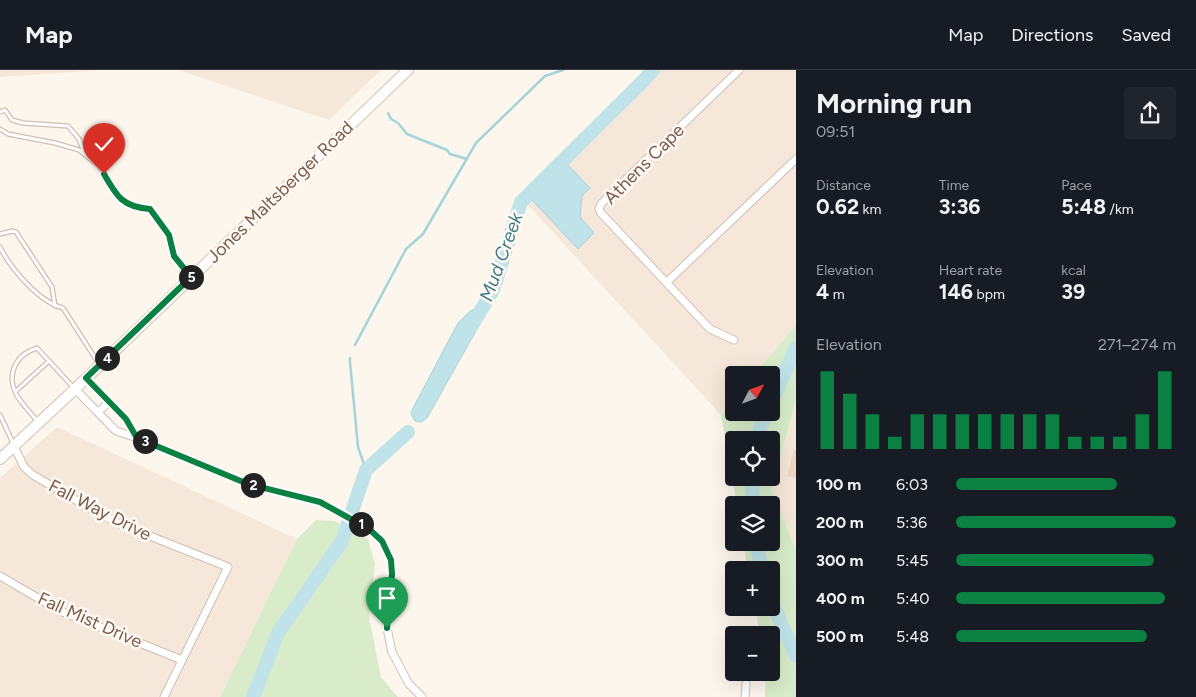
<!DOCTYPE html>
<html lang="en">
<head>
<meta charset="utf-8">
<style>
  :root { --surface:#171b24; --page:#20242c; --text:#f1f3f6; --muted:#9ea1a6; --line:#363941; --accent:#0b8043 }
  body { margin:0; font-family:Figtree,sans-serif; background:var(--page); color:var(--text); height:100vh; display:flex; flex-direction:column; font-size:19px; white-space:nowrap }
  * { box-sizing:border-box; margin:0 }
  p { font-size:16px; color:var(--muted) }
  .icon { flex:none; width:28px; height:28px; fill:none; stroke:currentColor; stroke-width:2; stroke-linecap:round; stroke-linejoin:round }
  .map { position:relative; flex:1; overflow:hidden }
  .side { display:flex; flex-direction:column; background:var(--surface); width:400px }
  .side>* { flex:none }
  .needle { width:32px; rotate:49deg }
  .buttons { position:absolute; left:725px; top:296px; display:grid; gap:10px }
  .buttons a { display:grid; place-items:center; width:55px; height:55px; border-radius:5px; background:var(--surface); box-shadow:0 5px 20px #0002; font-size:25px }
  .pin { position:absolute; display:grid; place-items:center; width:42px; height:42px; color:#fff; margin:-51px -21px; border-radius:50% 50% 50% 0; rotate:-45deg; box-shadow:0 0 5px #0007 }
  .pin .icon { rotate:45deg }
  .km { position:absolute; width:25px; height:25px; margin:-12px; border-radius:50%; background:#222; color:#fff; font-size:14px; line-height:25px; text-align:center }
  .round { display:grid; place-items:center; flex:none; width:52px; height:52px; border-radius:5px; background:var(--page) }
  .overview { display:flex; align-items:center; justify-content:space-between; height:85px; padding:0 20px }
  h1 { font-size:28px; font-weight:700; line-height:38px }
  .figures { display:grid; grid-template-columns:repeat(3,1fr); gap:8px; height:85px; padding:5px 20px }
  .figures div { display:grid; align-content:center }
  .figures b { font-size:21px; font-weight:700 }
  .figures small { font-size:14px; font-weight:400 }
  .figures p { font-size:14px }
  .chart { height:140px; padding:10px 20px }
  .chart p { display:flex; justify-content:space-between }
  .chart svg { width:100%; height:90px; margin-top:5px; stroke:var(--accent); stroke-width:6 }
  ul { padding:0 20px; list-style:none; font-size:16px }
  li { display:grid; grid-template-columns:80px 60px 1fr; align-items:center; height:38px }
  li i { height:12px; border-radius:6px; background:var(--accent) }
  header { display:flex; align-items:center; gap:30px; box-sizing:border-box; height:70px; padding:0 25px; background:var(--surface); border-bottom:1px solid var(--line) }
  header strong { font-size:24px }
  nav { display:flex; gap:28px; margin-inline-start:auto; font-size:18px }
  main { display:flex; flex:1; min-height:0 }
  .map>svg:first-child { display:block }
  .residential { fill:#f5e8da }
  .green { fill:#d8ecc9; fill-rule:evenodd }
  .water { fill:#bfe3e8; stroke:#a5d3da }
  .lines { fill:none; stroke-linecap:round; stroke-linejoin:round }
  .stream { stroke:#a5d3da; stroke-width:2.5 }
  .river { stroke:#bfe3e8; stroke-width:14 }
  .building { fill:#f3d5c3 }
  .lane-casing { stroke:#d1beb0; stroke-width:5.5 }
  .street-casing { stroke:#d1beb0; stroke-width:9 }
  .secondary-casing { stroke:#d6c0b0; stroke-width:12 }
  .lane { stroke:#fff; stroke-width:3 }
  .street { stroke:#fff; stroke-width:7 }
  .secondary { stroke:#fff; stroke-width:10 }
  .route-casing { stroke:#fff; stroke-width:10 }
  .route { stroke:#0b8043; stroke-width:6 }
  .labels { text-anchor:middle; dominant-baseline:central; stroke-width:5; stroke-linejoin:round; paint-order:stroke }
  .street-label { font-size:18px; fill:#7a5c4d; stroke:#fffaf3 }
  .water-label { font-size:19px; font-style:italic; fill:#437c86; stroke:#fffaf3 }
</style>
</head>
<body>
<header>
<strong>Map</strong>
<nav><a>Map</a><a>Directions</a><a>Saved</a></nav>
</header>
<main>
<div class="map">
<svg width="796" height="627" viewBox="0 0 796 627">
  <rect width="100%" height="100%" fill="#fdf6ec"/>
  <g class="residential">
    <polygon points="0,0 102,0 0,7"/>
    <polygon points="178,0 381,0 329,50"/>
    <polygon points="658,0 796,0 796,255 754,305 734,305 734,329 721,345 526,133"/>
    <polygon points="796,330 796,480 772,420"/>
    <polygon points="57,357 297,469 220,627 0,627 0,408"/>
  </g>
  <g class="green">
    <path d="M796,255V330L772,420L796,480V627H765L766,603L771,602V565H760L755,538H771V500H748L743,473L771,472V435H737L721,345L734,329V342H771V305H754ZM734,370H771V408H734Z"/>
    <polygon points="316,450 335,451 368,469 375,495 369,547 381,607 398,627 220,627 297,469"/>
  </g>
  <g class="water">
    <polygon points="566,93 590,118 582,126 580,147 594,163 578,179 530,128"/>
    <polygon points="476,239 483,243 481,252 427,348 421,352 415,351 411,344 413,338 458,253 470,241"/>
  </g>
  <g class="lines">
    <g class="stream">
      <polyline points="388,43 391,49 398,53 407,64 447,80 450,84 467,89"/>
      <polyline points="355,275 406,179 423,164 476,73 545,6 563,0"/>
      <polyline points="350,288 350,292 358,377 366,400"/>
    </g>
    <g class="river">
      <polyline points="471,257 493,220 521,132 643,11 653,0"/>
      <polyline points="771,333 796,278"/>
      <polyline points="755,370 767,342"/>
      <polyline points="752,408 753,435"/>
      <polyline points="756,472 762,500"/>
      <polyline points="771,531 796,586"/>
      <polyline points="253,627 278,563 342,471 366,400 408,362"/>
    </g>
  </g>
  <polygon class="building" points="794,380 796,381 796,408 787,406"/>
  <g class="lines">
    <g class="lane-casing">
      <g id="lane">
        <polyline points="0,42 5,40 12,50 23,53 68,56 79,69 84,83"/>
        <polyline points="0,59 8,64 55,73 79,80 99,96 114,121 124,132 138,138 150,139 169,165 174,186 191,207"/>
        <polyline points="0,164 12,161 16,162 52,217 55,236"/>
        <path d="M0,177C11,199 39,232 63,238L99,294"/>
        <polyline points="16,321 49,291"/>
        <polyline points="0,345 13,373"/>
        <path d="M38,352C32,344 20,332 16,324C6,304 16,284 37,278L73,317"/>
      </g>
    </g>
    <g class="street-casing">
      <g id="street">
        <polyline points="667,212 796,89"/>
        <polyline points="734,270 710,259 601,143 599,139 601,134 618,117 739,0"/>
        <polyline points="86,308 126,349 137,368"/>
        <polyline points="75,319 116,361 137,368 248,414 320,432 369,459 382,471 391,490 392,504 387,558 392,582 409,614 422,627"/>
        <polyline points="98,342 109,332"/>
        <polyline points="14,376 24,397 33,405 96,442 122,455 228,497 164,627"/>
        <polyline points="0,506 60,541 182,590"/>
        <polyline points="745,627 746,614"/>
      </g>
    </g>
    <g class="secondary-casing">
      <polyline id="secondary" points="0,389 75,319 408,0"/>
    </g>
    <use href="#lane" class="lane"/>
    <use href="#street" class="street"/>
    <use href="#secondary" class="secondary"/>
  </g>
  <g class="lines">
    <g class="route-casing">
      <path id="route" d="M104,104C117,127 123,137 150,139L169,165L174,186L191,207L86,308L126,349L137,368L248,414L320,432L369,459L382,471L391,490L392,504L387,558"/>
    </g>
    <use href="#route" class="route"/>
  </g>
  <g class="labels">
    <g class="street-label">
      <text transform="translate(644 94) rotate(-45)">Athens Cape</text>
      <text transform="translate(280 122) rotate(-44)">Jones Maltsberger Road</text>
      <text transform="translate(100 440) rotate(27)">Fall Way Drive</text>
      <text transform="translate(90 550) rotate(24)">Fall Mist Drive</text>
    </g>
    <g class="water-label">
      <text transform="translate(501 187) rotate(-70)">Mud Creek</text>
    </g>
  </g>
</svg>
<div class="buttons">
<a><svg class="needle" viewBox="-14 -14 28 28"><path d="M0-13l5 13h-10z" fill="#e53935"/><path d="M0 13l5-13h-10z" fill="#9ea1a6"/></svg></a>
<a><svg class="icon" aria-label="locate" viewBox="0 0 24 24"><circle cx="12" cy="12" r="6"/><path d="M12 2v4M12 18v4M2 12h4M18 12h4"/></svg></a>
<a><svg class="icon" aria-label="layers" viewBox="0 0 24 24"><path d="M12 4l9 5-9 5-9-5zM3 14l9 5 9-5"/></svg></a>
<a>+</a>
<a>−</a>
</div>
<div class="pin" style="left:387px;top:558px;background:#1e9e55"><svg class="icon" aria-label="arrive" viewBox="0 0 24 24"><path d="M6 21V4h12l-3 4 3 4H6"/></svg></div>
<div class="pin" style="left:104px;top:104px;background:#d93025"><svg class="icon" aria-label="check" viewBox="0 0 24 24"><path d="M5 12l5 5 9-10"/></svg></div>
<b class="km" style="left:361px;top:454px">1</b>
<b class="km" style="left:253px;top:415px">2</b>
<b class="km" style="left:145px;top:371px">3</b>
<b class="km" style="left:107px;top:288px">4</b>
<b class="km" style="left:191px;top:207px">5</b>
</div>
<section class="side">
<div class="overview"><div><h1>Morning run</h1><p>09:51</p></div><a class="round"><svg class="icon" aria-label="share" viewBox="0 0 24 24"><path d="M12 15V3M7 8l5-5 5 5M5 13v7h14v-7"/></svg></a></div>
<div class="figures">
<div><p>Distance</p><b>0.62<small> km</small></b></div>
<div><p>Time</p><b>3:36</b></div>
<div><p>Pace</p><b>5:48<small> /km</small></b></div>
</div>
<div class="figures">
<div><p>Elevation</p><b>4<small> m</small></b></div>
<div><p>Heart rate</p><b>146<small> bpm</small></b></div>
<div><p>kcal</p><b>39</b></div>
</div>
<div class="chart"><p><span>Elevation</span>271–274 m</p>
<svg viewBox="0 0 160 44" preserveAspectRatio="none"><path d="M5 44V6M15 44V17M25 44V27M35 44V38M45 44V27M55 44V27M65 44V27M75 44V27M85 44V27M95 44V27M105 44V27M115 44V38M125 44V38M135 44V38M145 44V27M155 44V6"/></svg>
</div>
<ul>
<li><b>100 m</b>6:03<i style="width:73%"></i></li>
<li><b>200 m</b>5:36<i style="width:100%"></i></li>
<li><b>300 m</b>5:45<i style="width:90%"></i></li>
<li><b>400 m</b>5:40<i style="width:95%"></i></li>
<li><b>500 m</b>5:48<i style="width:87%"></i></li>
</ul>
</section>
</main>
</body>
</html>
